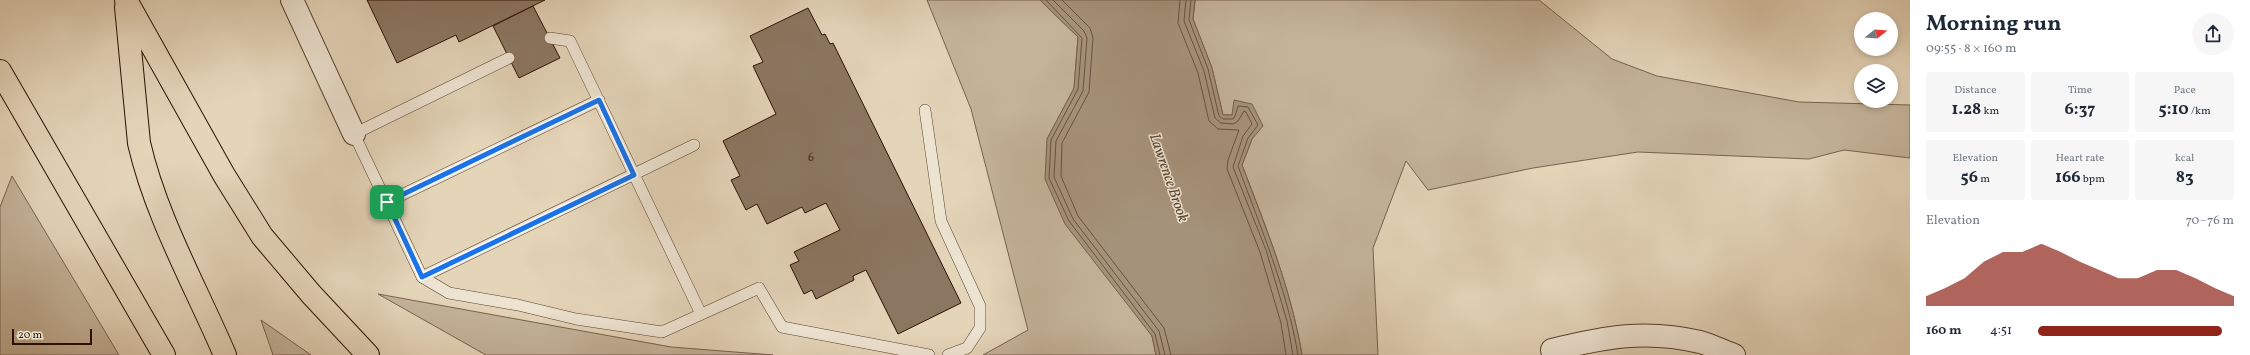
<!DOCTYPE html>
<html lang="en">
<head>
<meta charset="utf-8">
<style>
  :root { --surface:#fff; --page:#f6f6f7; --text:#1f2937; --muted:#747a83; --accent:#8f2418 }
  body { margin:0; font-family:Vollkorn,serif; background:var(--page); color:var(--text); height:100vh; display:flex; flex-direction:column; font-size:15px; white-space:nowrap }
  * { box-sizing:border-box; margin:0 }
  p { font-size:13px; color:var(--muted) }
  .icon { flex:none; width:22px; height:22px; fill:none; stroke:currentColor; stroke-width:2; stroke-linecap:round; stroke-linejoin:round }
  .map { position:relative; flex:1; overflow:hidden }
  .details { display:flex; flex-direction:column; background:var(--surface); width:340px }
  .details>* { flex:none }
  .needle { width:26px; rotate:73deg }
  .tools { position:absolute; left:1854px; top:12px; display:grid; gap:8px }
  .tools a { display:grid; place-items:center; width:44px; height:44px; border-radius:50%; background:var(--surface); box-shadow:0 2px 6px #0003; font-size:20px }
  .scale { position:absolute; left:12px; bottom:10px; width:80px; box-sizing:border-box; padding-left:4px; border:2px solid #2a1102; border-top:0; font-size:11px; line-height:14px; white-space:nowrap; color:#2a1102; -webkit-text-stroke:3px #ede3d1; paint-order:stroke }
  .pin { position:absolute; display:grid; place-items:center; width:34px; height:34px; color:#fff; margin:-17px; border-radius:8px; box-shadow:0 2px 6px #0006 }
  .round { display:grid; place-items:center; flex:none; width:42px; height:42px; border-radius:21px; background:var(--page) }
  .summary { display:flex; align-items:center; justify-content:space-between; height:68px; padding:0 16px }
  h1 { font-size:22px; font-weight:700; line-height:30px }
  .metrics { display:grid; grid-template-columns:repeat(3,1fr); gap:6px; height:68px; padding:4px 16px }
  .metrics div { display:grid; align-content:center; border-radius:4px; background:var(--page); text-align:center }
  .metrics b { font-size:17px; font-weight:700 }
  .metrics small { font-size:11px; font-weight:400 }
  .metrics p { font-size:11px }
  .chart { height:112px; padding:8px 16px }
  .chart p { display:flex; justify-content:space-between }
  .chart svg { width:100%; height:72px; margin-top:4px; fill:var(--accent); opacity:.7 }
  ul { padding:0 16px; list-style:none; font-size:13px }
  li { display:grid; grid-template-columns:64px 48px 1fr; align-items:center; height:30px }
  li i { height:10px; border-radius:5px; background:var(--accent) }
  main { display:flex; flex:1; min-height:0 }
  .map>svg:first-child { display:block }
  .green { fill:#c4b399; stroke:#77624e }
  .water { fill:#a5927a; stroke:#745e4a }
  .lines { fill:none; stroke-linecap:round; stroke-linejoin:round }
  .shore { stroke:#68523e; stroke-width:1 }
  .building { fill:#8b7661; stroke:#2a1102 }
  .service-casing { stroke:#584230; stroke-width:12 }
  .minor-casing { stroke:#584230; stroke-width:24 }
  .motorway-casing { stroke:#2a1102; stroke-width:24 }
  .service { stroke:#ede3d1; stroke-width:11 }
  .minor { stroke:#ede3d1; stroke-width:22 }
  .motorway { stroke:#e4d4b8; stroke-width:22 }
  .route-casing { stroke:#fff; stroke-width:8 }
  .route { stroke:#1a73e8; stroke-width:5 }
  .labels { text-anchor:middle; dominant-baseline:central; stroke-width:3; stroke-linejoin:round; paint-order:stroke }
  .number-label { font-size:12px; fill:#422a1a }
  .water-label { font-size:15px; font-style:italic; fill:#5b4532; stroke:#ede3d1 }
</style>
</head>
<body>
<main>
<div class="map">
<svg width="1910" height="355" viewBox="0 0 1910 355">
  <rect width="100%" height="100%" fill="#e4d4b8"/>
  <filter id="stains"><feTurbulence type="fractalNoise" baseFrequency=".005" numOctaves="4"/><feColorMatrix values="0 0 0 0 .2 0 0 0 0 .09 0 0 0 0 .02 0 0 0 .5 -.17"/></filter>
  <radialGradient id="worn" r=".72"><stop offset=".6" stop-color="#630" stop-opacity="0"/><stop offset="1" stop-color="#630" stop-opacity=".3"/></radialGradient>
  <g class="green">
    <polygon points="927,0 1040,0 1078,37 1074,89 1047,139 1152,336 1156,355 983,355 1028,330 971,109"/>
    <path d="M1195,0H1539L1612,59L1657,76L1799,102L1910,105V158L1844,150L1809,159L1638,152L1533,168L1428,190L1406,161L1373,248L1378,355H1302C1291,289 1266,227 1242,165L1252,139L1232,115H1223L1212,68L1193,19Z"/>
    <polygon points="12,176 119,355 0,355 0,207"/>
    <polygon points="378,294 671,347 773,355 486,355"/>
    <polygon points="261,320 311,355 273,355"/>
  </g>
  <path class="water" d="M1040,0H1195L1193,19L1212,68L1223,115H1232L1234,100L1252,104L1263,126L1252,139L1242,165C1266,228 1291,289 1302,355H1156L1152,336L1065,224L1045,179L1047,139L1074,88L1078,37Z"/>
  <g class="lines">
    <g class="shore">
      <polyline points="1046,0 1082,38 1078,89 1051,140 1049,178 1069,221 1155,334 1160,355"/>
      <polyline points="1053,0 1084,31 1087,38 1083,91 1056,141 1054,177 1073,219 1159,331 1165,355"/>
      <polyline points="1062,0 1090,28 1093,38 1089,92 1062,143 1061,176 1078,216 1164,328 1171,355"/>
      <polyline points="1180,0 1178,23 1198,73 1209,121 1218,129 1239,130 1228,160 1227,169 1260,252 1281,323 1286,355"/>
      <polyline points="1186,0 1184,21 1204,71 1215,118 1221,123 1233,124 1238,121 1244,111 1246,112 1252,124 1243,136 1233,167 1266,250 1287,321 1293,355"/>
      <path d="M1191,0L1189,20L1208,69L1219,116L1223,119H1233L1235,116L1238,106L1248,107L1258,125L1248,138L1238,166C1261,229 1287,289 1298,355"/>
    </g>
  </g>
  <g class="building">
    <polygon points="367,0 545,0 459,42 456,35 397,63"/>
    <polygon points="533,6 560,58 519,78 493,26"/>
    <polygon points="808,8 822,35 825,34 830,44 833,43 961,303 898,334 866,270 853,276 854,280 816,299 812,290 804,294 790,265 799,261 794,252 840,230 826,203 805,213 802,207 767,224 757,204 746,210 731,180 740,176 723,141 776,114 753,66 763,62 750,36"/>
  </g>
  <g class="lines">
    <g class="service-casing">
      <g id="service">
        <polyline points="550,38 570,41 701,314"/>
        <polyline points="509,58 354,134 422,277 449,293 518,305 576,319 662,332 759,288 782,327 929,355"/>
        <polyline points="925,110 941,221 980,306 980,328 967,348 948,355"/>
        <polyline points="387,202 599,100"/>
        <polyline points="422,277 694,145"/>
      </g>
    </g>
    <g class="minor-casing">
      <g id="minor">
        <polyline points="292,0 354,134"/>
        <path d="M1552,350C1605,337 1646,329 1700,342C1711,345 1723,351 1734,355"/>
      </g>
    </g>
    <g class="motorway-casing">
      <g id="motorway">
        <polyline points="126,0 224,175 262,236 311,294 368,355"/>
        <path d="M126,7L139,143C156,217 195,285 225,355"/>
        <polyline points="0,71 164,355"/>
      </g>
    </g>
    <use href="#service" class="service"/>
    <use href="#minor" class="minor"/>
    <use href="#motorway" class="motorway"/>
  </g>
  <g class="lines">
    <g class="route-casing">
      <polygon id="route" points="599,100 634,175 422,277 387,202"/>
    </g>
    <use href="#route" class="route"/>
  </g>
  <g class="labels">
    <g class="number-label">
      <text x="811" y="158">6</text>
    </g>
    <g class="water-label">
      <text transform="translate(1168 178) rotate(71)">Lawrence Brook</text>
    </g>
  </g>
  <rect width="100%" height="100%" filter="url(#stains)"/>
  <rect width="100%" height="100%" fill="url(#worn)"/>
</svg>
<div class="tools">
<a><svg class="needle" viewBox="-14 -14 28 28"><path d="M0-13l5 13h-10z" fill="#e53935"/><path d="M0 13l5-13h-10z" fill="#747a83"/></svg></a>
<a><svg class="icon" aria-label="layers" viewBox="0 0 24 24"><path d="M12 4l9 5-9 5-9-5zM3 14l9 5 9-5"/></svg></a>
</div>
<div class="scale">20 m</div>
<div class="pin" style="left:387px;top:202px;background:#1e9e55"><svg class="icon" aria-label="arrive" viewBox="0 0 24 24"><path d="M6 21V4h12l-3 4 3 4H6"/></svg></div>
</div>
<section class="details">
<div class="summary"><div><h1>Morning run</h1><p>09:55 · 8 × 160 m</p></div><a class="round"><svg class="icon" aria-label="share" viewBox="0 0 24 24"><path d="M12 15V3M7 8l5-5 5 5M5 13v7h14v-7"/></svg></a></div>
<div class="metrics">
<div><p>Distance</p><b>1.28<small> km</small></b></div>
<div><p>Time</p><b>6:37</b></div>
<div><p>Pace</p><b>5:10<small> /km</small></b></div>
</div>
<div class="metrics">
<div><p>Elevation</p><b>56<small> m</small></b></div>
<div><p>Heart rate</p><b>166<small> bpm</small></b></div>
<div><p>kcal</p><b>83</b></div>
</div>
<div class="chart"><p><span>Elevation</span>70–76 m</p>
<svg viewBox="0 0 160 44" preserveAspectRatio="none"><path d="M0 44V38L10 33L20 27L30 17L40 11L50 11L60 6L70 11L80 17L90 22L100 27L110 27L120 22L130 22L140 27L150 33L160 38V44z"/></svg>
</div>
<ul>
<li><b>160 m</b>4:51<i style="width:94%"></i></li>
</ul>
</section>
</main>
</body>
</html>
